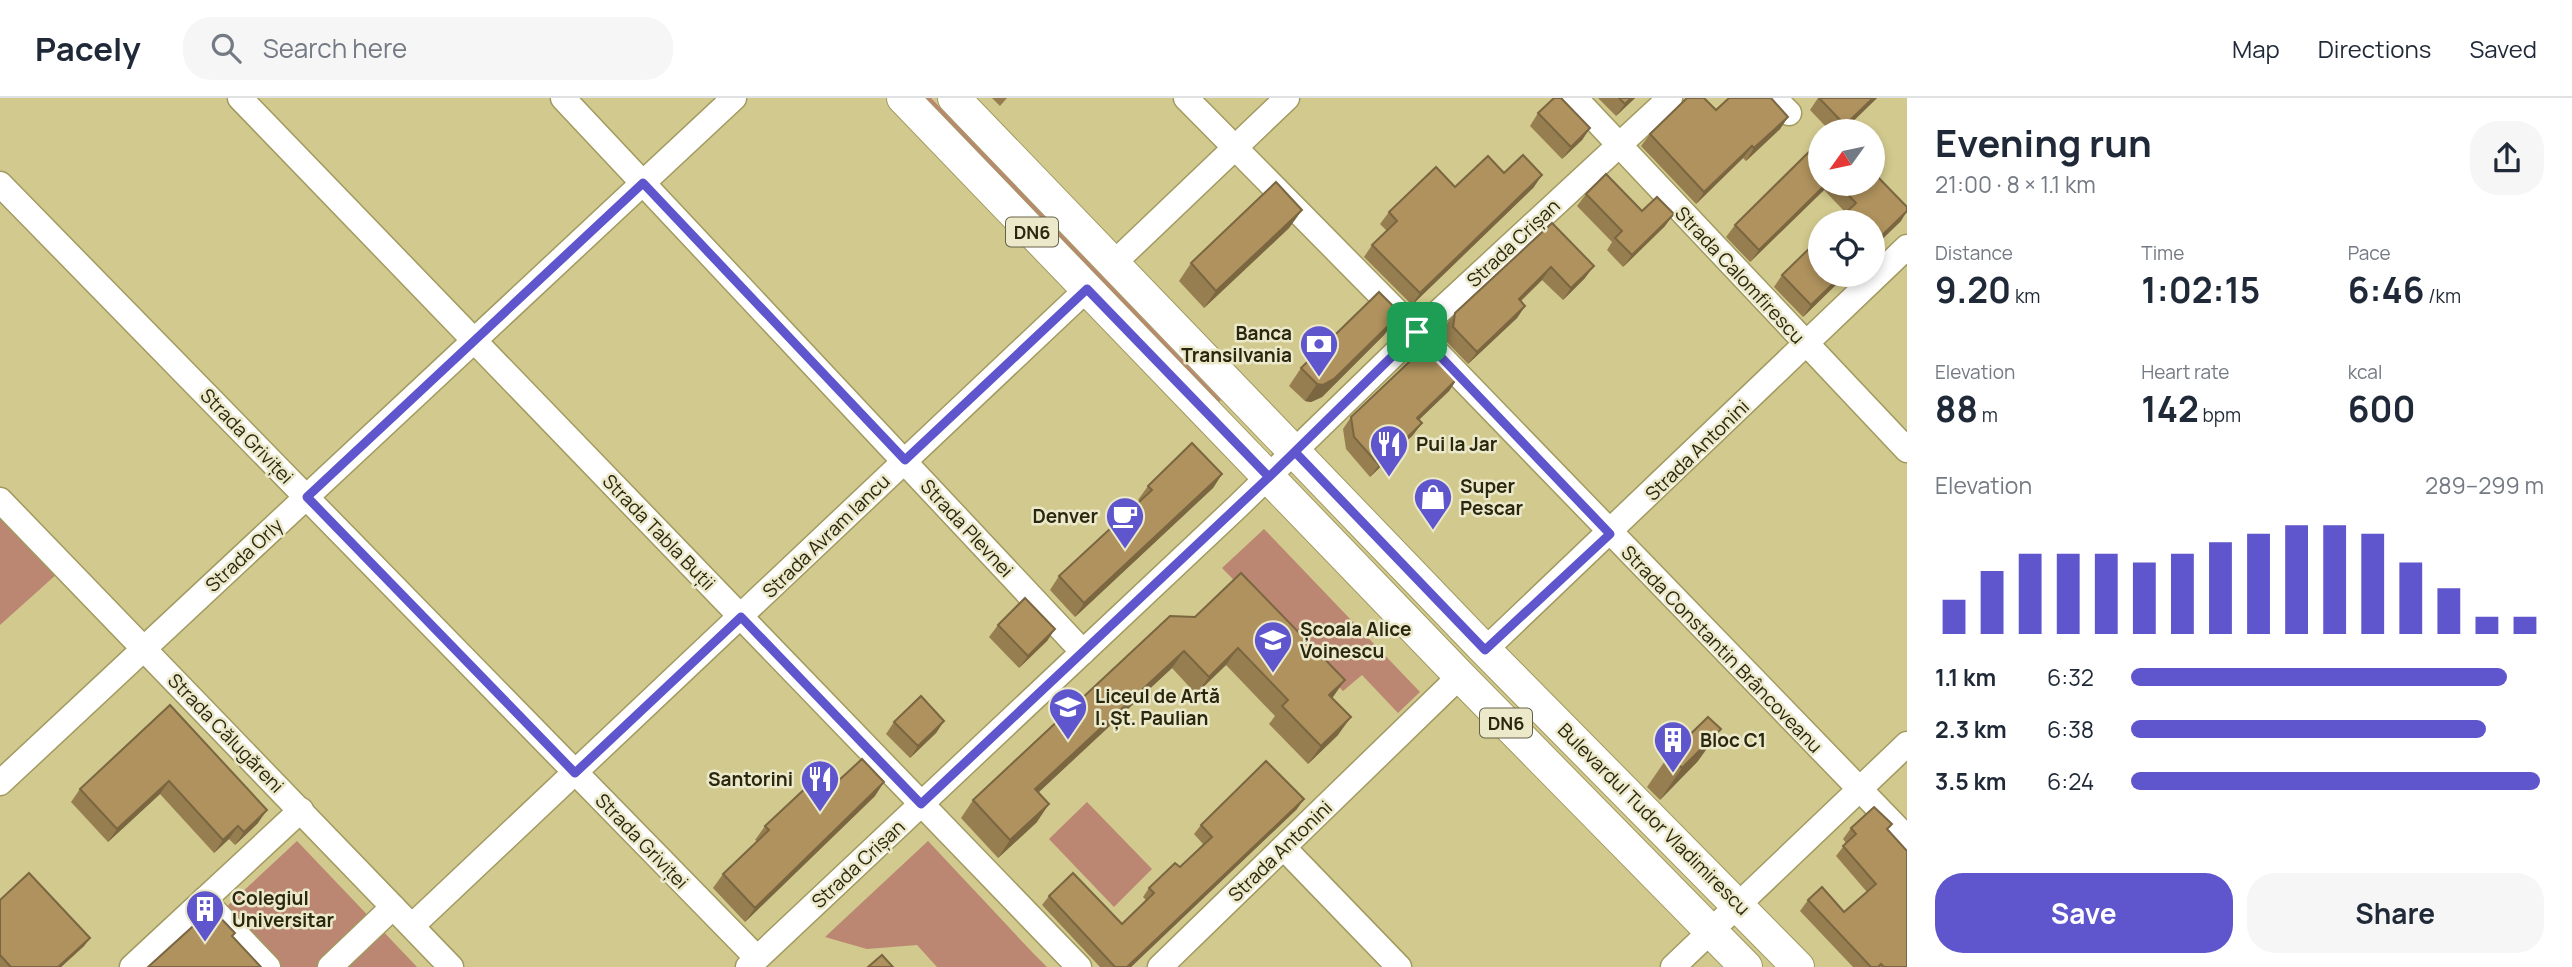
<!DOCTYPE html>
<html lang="en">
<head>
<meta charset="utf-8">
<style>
  :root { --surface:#fff; --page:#f6f6f7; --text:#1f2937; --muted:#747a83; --line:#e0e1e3; --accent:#5f56ce }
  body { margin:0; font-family:Manrope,sans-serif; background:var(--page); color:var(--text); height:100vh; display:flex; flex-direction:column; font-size:26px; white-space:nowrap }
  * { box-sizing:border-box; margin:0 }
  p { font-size:23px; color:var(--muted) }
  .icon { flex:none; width:38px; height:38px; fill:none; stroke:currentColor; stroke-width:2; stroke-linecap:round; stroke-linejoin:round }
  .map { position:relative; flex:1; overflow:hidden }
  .drawer { display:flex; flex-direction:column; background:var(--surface); width:665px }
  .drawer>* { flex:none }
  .needle { width:46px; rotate:237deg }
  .controls { position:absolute; left:1808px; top:21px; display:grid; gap:14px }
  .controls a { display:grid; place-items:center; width:77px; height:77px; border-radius:50%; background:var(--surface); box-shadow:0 4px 10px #0003; font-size:35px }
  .pin { position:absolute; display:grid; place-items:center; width:60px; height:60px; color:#fff; margin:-30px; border-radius:14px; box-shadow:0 4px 10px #0006 }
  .round { display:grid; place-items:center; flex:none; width:74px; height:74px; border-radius:28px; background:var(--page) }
  .overview { display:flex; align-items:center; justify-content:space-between; height:119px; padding:0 28px }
  h1 { font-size:38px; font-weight:700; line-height:52px }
  .metrics { display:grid; grid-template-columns:repeat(3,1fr); gap:10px; height:119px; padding:7px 28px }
  .metrics div { display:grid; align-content:center }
  .metrics b { font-size:35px; font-weight:700 }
  .metrics small { font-size:19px; font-weight:400 }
  .metrics p { font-size:19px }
  .chart { height:196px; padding:14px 28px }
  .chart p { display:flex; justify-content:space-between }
  .chart svg { width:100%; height:126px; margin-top:7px; stroke:var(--accent); stroke-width:6 }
  .primary-button { display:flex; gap:14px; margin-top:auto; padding:14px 28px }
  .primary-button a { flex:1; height:80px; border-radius:28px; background:var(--accent); color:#fff; font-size:28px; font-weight:700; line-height:80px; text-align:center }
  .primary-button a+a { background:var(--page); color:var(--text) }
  ul { padding:0 28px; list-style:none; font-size:23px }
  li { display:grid; grid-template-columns:112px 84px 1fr; align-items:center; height:52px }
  li i { height:18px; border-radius:9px; background:var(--accent) }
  header { display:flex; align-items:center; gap:42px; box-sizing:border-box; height:98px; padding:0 35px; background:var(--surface); border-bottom:2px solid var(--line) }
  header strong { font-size:33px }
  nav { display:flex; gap:38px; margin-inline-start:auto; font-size:24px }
  .search { width:490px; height:63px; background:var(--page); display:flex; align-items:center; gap:18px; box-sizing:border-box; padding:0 24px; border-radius:28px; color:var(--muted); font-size:26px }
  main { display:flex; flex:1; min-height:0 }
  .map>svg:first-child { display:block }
  .green { fill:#bb8672 }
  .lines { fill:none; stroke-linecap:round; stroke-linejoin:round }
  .minor-casing { stroke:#a29a60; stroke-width:27 }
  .major-casing { stroke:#a29a60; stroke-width:34 }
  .minor { stroke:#fff; stroke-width:24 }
  .major { stroke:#fff; stroke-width:32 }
  .wall { fill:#967e50 }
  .shaded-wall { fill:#7a6641 }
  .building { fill:#af925d; stroke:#7a6641; stroke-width:2 }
  .route-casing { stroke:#fff; stroke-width:14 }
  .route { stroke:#5f56ce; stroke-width:9 }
  .labels { text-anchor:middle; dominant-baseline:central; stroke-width:5; stroke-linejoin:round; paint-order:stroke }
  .shield { fill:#ece9cb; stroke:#646147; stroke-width:2 }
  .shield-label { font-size:18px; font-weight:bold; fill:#2a270f }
  .street-label { font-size:19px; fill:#2a270f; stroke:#ece9cb }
  .poi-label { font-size:19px; font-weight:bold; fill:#2a270f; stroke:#ece9cb; text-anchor:start }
</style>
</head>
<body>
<header>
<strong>Pacely</strong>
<div class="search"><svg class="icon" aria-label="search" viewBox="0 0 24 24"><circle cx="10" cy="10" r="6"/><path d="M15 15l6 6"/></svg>Search here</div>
<nav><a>Map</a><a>Directions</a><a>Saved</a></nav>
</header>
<main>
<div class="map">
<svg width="1907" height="869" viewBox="0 0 1907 869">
  <rect width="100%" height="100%" fill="#d1c98d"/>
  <g class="green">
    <polygon points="918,0 931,0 1221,302 1214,309"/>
    <polygon points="0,414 58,475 0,527"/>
    <polygon points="1264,431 1420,594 1398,615 1362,577 1343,593 1222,470"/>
    <polygon points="1087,704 1152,771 1114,809 1049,741"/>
    <polygon points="297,743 417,869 278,869 223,812"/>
    <polygon points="928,743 1032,854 1047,869 937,869 917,847 867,851 825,839"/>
  </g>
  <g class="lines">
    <g class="minor-casing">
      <g id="minor">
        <polyline points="240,0 1079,869"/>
        <polyline points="563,0 1083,554"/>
        <polyline points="1186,0 1417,234 1907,740"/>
        <polyline points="1575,0 1907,352"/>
        <polyline points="1774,0 1789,15"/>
        <polyline points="0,86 757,860"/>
        <polyline points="1113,166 1287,0"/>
        <polyline points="0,402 451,869"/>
        <polyline points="1485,552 1907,149"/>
        <polyline points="0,685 734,0"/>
        <polyline points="1284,750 1399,869"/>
        <polyline points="204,802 268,869"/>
        <polyline points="412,828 1087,191"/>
        <polyline points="132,869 301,712"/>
        <polyline points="330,869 393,809"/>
        <polyline points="748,869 1237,409 1417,234 1670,0"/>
        <polyline points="1160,869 1460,578"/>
        <polyline points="1673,869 1907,646"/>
      </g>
    </g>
    <g class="major-casing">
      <g id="major">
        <polyline points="903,0 1460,578 1746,869"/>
        <polyline points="954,0 1485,552 1798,869"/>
      </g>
    </g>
    <use href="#minor" class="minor"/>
    <use href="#major" class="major"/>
  </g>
  <g class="wall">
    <polygon points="992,0 1007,0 1000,8"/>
    <polygon points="1598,0 1635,0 1616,18"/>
    <polygon points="1818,0 1877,0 1843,33 1830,33 1810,12"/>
    <polygon points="1716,12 1788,19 1780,31 1746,63 1743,60 1696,106 1641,48 1650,36"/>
    <polygon points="1538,15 1590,30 1582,42 1562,61 1530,28"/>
    <polygon points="1504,75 1534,89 1412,207 1364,159 1372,147 1387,133 1380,126 1389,114 1455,89"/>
    <polygon points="1820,86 1872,86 1901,123 1872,151 1872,124 1846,115 1824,92 1750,164 1726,139 1735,127"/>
    <polygon points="1586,96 1642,113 1665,128 1623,169 1607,152 1612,144 1577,108"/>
    <polygon points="1302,112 1289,130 1204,210 1179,183 1191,165"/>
    <polygon points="1552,125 1585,180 1563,202 1542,182 1521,203 1525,208 1517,220 1468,266 1444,241 1446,227 1455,215"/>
    <polygon points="1782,177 1846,177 1803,219 1774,189"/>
    <polygon points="1385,236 1322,299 1311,304 1305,303 1289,288 1301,270"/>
    <polygon points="1457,281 1449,293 1419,322 1422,325 1413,337 1370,379 1346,351 1343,331 1351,319"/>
    <polygon points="1222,376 1213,390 1075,519 1050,492 1059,478 1140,403 1138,402 1148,388"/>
    <polygon points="1195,519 1332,600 1338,637 1308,666 1269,626 1275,618 1226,567 1196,596 1172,570 1038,694 1037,724 998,760 961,720 973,702"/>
    <polygon points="998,527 1055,531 1047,543 1019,570 989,539"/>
    <polygon points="170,607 258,725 235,747 229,741 214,755 160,696 108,744 71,704 80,691"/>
    <polygon points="944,623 936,635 910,660 886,636 894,624"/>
    <polygon points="1669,657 1698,663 1660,702 1647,689"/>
    <polygon points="837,684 875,698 745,824 713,790 723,776 757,743 755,742 765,728"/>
    <polygon points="1297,711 1131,869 1100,869 1042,807 1049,798 1122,826 1146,802 1143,799 1149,790 1180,769 1203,746 1194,736 1201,727"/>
    <polygon points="1851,730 1888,732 1907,869 1853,869 1800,813 1808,802 1844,814 1867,794 1836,758 1846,745 1843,741"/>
    <polygon points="0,802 90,840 84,848 61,869 0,869"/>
  </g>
  <g class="shaded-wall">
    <polygon points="1631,0 1635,0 1616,18 1625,6"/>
    <polygon points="1873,0 1877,0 1843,33 1841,33 1845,27"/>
    <polygon points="1788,19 1780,31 1746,63 1754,50"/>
    <polygon points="1590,30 1582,42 1562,61 1571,49"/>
    <polygon points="1752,48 1743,60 1696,106 1704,94"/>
    <polygon points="1542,77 1534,89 1412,207 1420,195"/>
    <polygon points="1826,86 1828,86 1824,92 1750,164 1759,152"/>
    <polygon points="1302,112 1289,130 1204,210 1216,193"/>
    <polygon points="1907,113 1901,123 1872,151 1872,147"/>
    <polygon points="1674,116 1665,128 1623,169 1632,157"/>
    <polygon points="1594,168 1585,180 1563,202 1571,190"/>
    <polygon points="1551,169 1542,182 1510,213 1519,201"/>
    <polygon points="1842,177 1846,177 1803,219 1811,207"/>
    <polygon points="1525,208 1517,220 1468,266 1477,254"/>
    <polygon points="1397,219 1385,236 1322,299 1311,304 1305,303 1317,286"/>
    <polygon points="1457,281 1449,293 1408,332 1417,320"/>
    <polygon points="1422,325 1413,337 1370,379 1379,367"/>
    <polygon points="1222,376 1213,390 1075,519 1084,505"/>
    <polygon points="1055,531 1047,543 1019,570 1028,558"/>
    <polygon points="1238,550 1226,567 1196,596 1209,579"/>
    <polygon points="1184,553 1172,570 1023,709 1035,691"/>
    <polygon points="1345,582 1333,599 1317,615 1329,597"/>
    <polygon points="1351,619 1338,637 1308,666 1321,648"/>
    <polygon points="944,623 936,635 910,660 918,648"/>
    <polygon points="1721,631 1698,663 1660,702 1682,670"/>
    <polygon points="169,683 160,696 108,744 117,731"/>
    <polygon points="884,684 875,698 745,824 755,810"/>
    <polygon points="1304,701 1297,711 1131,869 1127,869"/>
    <polygon points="1049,706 1037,724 998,760 1010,742"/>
    <polygon points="267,712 258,725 235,747 244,734"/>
    <polygon points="238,728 229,741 214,755 223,742"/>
    <polygon points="90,840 84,848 61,869 58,869"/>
  </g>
  <g class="building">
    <polygon points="1554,0 1561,0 1590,30 1571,49 1538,15"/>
    <polygon points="1619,0 1631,0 1625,6"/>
    <polygon points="1687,0 1704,0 1716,12 1729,0 1771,0 1788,19 1754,50 1752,48 1704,94 1650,36"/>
    <polygon points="1819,0 1873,0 1845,27"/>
    <polygon points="1820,43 1820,86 1826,86 1759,152 1735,127"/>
    <polygon points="1523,57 1542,77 1420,195 1372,147 1397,123 1389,114 1436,69 1455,89 1488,58 1504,75"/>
    <polygon points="1872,73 1907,109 1907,113 1872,147 1872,124 1836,124 1856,105 1838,86 1872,86"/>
    <polygon points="1606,76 1642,113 1657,99 1674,116 1632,157 1615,140 1622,133 1586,96"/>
    <polygon points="1276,84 1302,112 1216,193 1191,165"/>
    <polygon points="1552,125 1594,168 1571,190 1551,169 1519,201 1525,208 1477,254 1453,229 1455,215"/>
    <polygon points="1820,140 1820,177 1842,177 1811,207 1782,177"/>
    <polygon points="1379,194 1397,212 1397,219 1334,281 1323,287 1317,286 1301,270"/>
    <polygon points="1425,249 1457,281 1417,320 1422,325 1379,367 1354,339 1351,319"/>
    <polygon points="1192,345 1222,376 1084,505 1059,478 1152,392 1148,388"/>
    <polygon points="1241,475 1345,582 1329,597 1351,619 1321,648 1282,608 1288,602 1238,550 1209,579 1184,553 1035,691 1049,706 1010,742 973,702 1170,518 1195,519"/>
    <polygon points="1025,500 1055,531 1028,558 998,527"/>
    <polygon points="921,598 944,623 918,648 894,624"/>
    <polygon points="170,607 267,712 244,734 238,728 223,742 169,683 117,731 80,691"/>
    <polygon points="1708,619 1721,631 1682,670 1669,657"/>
    <polygon points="862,661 884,684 755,810 723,776 769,732 765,728 825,672 837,684"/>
    <polygon points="1266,663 1304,701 1127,869 1115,869 1049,798 1073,775 1122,826 1154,795 1149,790 1175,765 1180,769 1212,739 1201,727"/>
    <polygon points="1874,709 1892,726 1887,731 1907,753 1907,869 1884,869 1881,866 1878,869 1871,869 1808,802 1822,789 1844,814 1876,786 1843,748 1856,736 1851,730"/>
    <polygon points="29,775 90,840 58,869 11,869 0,857 0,802"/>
    <polygon points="212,811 235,835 232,838 261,869 148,869"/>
    <polygon points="882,857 893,869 868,869"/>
  </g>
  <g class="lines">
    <g class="route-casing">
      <polyline id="route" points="1417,234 1269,379 921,706 741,519 575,675 307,399 643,85 905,362 1087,191 1269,379 1295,354 1485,552 1610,436 1417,234"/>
    </g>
    <use href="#route" class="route"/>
  </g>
  <defs>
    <g id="bank-pin" transform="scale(2.0125)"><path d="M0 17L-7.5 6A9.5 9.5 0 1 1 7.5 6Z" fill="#5f56ce" stroke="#ece9cb"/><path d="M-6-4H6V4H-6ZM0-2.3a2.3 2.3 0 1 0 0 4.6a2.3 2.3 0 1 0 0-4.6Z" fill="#fff"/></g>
    <g id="restaurant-pin" transform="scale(2.0125)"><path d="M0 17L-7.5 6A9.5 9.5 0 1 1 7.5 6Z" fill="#5f56ce" stroke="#ece9cb"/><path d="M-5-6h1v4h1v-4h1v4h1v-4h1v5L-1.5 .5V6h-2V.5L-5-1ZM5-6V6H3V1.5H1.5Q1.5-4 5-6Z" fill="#fff"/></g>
    <g id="shop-pin" transform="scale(2.0125)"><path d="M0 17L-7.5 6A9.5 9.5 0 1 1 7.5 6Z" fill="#5f56ce" stroke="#ece9cb"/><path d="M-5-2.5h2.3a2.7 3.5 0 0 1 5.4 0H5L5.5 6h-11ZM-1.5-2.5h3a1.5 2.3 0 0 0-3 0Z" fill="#fff"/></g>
    <g id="cafe-pin" transform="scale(2.0125)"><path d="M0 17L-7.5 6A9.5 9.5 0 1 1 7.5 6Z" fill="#5f56ce" stroke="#ece9cb"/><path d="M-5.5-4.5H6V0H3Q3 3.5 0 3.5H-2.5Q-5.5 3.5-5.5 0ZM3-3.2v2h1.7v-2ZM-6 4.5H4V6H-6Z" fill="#fff"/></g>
    <g id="school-pin" transform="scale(2.0125)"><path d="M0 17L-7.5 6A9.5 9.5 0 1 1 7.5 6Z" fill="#5f56ce" stroke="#ece9cb"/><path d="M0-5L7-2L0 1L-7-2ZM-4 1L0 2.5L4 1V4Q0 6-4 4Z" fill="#fff"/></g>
    <g id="building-pin" transform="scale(2.0125)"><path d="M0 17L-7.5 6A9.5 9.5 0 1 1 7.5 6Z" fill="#5f56ce" stroke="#ece9cb"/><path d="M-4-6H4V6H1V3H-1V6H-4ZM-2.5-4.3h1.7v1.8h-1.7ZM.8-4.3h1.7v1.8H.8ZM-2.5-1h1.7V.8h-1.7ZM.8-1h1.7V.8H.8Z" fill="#fff"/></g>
  </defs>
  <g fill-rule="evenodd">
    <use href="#bank-pin" x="1319" y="246"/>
    <use href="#restaurant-pin" x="1389" y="346"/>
    <use href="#shop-pin" x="1433" y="399"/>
    <use href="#cafe-pin" x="1125" y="418"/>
    <use href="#school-pin" x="1273" y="542"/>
    <use href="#school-pin" x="1068" y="609"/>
    <use href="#building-pin" x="1673" y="642"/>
    <use href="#restaurant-pin" x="820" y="681"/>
    <use href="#building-pin" x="205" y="811"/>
  </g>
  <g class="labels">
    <g class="shield">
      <rect x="1006" y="119.5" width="52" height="29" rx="5"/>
      <rect x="1480" y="610.5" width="52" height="29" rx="5"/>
    </g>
    <g class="shield-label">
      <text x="1032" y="134">DN6</text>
      <text x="1506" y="625">DN6</text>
    </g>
    <g class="street-label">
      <text transform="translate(1513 145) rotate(-43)">Strada Crișan</text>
      <text transform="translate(1740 177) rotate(47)">Strada Calomfirescu</text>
      <text transform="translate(247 338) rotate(46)">Strada Griviței</text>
      <text transform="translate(1697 352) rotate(-44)">Strada Antonini</text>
      <text transform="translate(967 430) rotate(47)">Strada Plevnei</text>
      <text transform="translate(659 434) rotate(46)">Strada Tabla Buții</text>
      <text transform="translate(826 438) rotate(-44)">Strada Avram Iancu</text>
      <text transform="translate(244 457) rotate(-43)">Strada Orly</text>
      <text transform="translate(1722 551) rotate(46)">Strada Constantin Brâncoveanu</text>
      <text transform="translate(226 635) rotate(46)">Strada Călugăreni</text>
      <text transform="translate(1654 721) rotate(45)">Bulevardul Tudor Vladimirescu</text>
      <text transform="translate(642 743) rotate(46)">Strada Griviței</text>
      <text transform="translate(1280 753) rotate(-44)">Strada Antonini</text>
      <text transform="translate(858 766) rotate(-43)">Strada Crișan</text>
    </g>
    <g class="poi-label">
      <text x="1292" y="235" text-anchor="end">Banca<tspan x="1292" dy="22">Transilvania</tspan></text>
      <text x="1416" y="346">Pui la Jar</text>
      <text x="1460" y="388">Super<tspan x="1460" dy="22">Pescar</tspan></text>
      <text x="1098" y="418" text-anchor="end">Denver</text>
      <text x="1300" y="531">Școala Alice<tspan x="1300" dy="22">Voinescu</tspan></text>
      <text x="1095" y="598">Liceul de Artă<tspan x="1095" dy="22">I. Șt. Paulian</tspan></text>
      <text x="1700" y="642">Bloc C1</text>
      <text x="793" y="681" text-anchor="end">Santorini</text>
      <text x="232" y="800">Colegiul<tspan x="232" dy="22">Universitar</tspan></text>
    </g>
  </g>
</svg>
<div class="controls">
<a><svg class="needle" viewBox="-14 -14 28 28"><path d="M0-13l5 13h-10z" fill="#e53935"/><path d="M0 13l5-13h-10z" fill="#747a83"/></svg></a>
<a><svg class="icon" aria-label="locate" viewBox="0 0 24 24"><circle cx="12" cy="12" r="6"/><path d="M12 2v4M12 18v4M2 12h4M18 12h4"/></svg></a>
</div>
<div class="pin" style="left:1417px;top:234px;background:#1e9e55"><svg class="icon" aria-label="arrive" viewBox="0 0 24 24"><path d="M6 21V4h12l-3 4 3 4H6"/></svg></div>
</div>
<section class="drawer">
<div class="overview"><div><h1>Evening run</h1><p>21:00 · 8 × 1.1 km</p></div><a class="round"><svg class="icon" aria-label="share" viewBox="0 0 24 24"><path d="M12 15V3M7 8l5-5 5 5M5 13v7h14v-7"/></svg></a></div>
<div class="metrics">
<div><p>Distance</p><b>9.20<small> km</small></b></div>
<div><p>Time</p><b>1:02:15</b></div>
<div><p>Pace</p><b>6:46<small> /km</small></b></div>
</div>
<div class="metrics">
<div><p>Elevation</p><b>88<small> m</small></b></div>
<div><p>Heart rate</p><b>142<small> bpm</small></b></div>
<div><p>kcal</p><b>600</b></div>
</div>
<div class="chart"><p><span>Elevation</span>289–299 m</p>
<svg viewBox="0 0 160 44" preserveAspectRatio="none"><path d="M5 44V32M15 44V22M25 44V16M35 44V16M45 44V16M55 44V19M65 44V16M75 44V12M85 44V9M95 44V6M105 44V6M115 44V9M125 44V19M135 44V28M145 44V38M155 44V38"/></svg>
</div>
<ul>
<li><b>1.1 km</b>6:32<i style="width:91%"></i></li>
<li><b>2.3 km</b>6:38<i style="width:86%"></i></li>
<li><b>3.5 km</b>6:24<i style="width:99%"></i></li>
</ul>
<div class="primary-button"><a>Save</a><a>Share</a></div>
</section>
</main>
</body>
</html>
